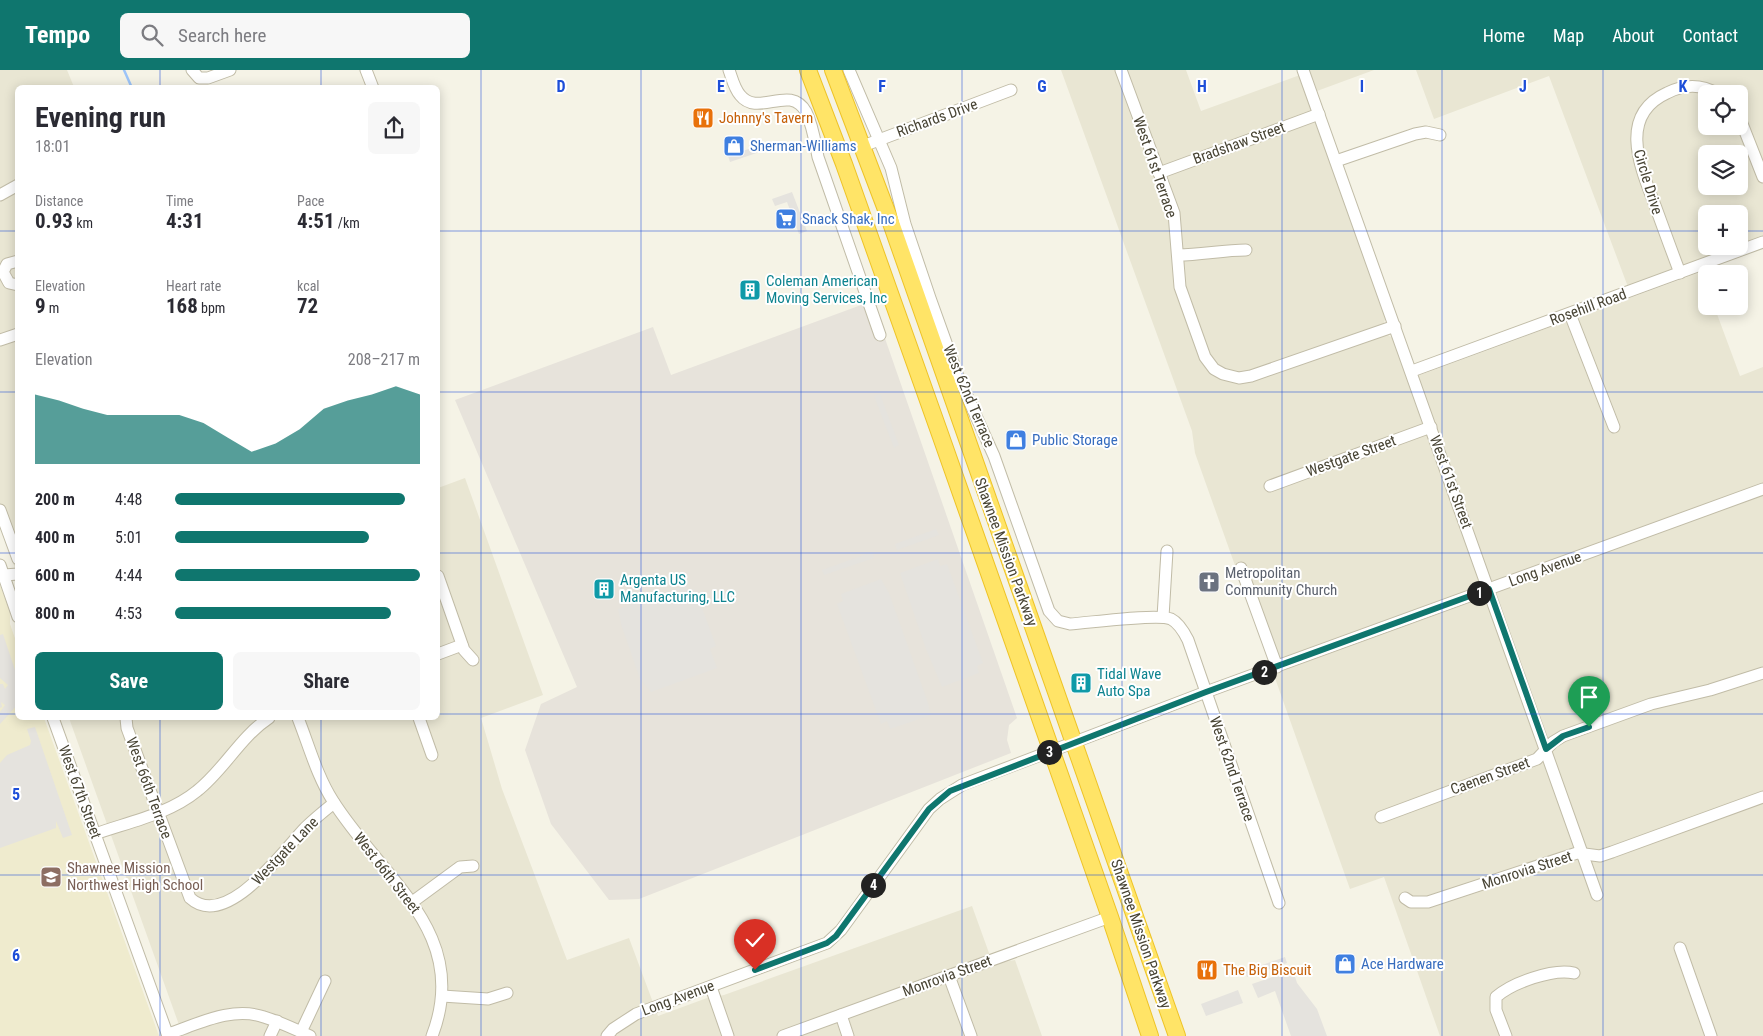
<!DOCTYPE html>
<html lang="en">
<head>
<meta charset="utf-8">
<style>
  :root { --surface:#fff; --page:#f7f7f7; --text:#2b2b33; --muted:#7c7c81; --accent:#0f766e }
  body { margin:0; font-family:"Roboto Condensed",sans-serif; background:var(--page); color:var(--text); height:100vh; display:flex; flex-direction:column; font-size:19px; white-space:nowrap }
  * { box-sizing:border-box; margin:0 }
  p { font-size:16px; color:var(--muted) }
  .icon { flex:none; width:28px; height:28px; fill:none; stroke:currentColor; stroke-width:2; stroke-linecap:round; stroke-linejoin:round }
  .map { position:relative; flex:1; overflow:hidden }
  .drawer { position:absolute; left:15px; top:15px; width:425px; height:635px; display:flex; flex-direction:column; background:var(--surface); border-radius:8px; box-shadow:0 2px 12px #0003 }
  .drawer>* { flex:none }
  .tools { position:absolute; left:1698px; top:15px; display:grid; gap:10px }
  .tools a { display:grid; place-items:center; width:50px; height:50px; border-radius:8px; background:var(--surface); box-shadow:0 2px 12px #0003; font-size:25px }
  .pin { position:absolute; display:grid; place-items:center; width:42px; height:42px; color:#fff; margin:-51px -21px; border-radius:50% 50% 50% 0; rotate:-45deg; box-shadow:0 0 5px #0007 }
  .pin .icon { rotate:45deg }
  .km { position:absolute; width:25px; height:25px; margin:-12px; border-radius:50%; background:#222; color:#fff; font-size:14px; line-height:25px; text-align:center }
  .round { display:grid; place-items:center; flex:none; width:52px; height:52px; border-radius:8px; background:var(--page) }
  .headline { display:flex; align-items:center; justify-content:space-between; height:85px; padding:0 20px }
  h1 { font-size:28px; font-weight:700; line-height:38px }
  .metrics { display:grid; grid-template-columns:repeat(3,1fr); gap:8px; height:85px; padding:5px 20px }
  .metrics div { display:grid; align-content:center }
  .metrics b { font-size:21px; font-weight:700 }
  .metrics small { font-size:14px; font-weight:400 }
  .metrics p { font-size:14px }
  .chart { height:140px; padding:10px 20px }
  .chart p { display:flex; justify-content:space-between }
  .chart svg { width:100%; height:90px; margin-top:5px; fill:var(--accent); opacity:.7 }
  .primary-button { display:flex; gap:10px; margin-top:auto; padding:10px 20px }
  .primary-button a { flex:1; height:58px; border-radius:8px; background:var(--accent); color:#fff; font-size:20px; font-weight:700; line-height:58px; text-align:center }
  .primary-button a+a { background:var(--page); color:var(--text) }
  ul { padding:0 20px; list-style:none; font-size:16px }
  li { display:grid; grid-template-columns:80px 60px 1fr; align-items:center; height:38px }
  li i { height:12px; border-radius:6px; background:var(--accent) }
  header { display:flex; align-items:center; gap:30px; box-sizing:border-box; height:70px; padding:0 25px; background:var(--accent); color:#fff }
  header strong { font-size:24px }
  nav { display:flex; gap:28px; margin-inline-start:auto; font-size:18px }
  .search { width:350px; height:45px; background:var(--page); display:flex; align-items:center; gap:12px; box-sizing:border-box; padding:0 18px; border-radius:8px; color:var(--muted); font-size:19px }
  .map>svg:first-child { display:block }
  .residential { fill:#e9e6d3; fill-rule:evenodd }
  .industrial { fill:#e7e3db }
  .education { fill:#efebce }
  .parking { fill:#e5e3de }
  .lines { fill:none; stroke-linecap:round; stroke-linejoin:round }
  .stream { stroke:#9cc4f8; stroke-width:2.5 }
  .minor-casing { stroke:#c1bca7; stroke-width:13 }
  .highway-casing { stroke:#eec327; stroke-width:18 }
  .minor { stroke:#fff; stroke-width:11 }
  .highway { stroke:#ffe467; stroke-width:16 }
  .route-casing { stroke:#fff; stroke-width:10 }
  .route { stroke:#0f766e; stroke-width:6 }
  .grid { fill:none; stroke:#1d4ed8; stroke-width:1; stroke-opacity:0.55 }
  .labels { text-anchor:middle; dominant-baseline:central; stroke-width:4; stroke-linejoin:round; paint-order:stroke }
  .food-label { font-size:15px; fill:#c56008; stroke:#fff; text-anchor:start }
  .street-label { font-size:15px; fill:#484434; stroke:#fff }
  .shop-label { font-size:15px; fill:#366cbe; stroke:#fff; text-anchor:start }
  .culture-label { font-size:15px; fill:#0d838f; stroke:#fff; text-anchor:start }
  .worship-label { font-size:15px; fill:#5b616d; stroke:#fff; text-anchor:start }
  .education-label { font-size:15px; fill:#785e54; stroke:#fff; text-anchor:start }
  .grid-label { font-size:16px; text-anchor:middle; font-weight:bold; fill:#1d4ed8; stroke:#fff; stroke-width:4; stroke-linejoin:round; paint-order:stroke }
</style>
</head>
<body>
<header>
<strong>Tempo</strong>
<div class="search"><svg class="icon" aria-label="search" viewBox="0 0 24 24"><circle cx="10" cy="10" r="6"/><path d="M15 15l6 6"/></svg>Search here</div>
<nav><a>Home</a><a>Map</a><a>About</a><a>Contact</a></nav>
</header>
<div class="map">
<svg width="1763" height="966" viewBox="0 0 1763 966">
  <rect width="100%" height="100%" fill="#f5f3e6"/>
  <g class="residential">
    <polygon points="0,0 67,0 74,17 18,18 17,504 0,456"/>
    <polygon points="1061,0 1186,0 1201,41 1300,5 1386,246 1384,253 1375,258 1393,268 1409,309 1701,202 1706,217 1706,236 1714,236 1740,306 1763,297 1763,966 1440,966 1384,807 1350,819 1195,383 1192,361"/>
    <polygon points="1309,0 1374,0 1317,21"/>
    <path d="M1416,0H1763V167L1739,176V144H1706V176H1738L1628,217L1549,6L1434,49ZM1706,24H1739V56H1706ZM1706,84H1739V116H1706Z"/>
    <polygon points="465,408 543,625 481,648 502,719 567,890 629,868 658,946 707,928 724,925 972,836 993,894 1015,890 1042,966 183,966 69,648 438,648 438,418"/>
  </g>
  <polygon class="industrial" points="872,231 1017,648 1009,655 1007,670 1011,683 639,829 609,830 551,754 525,680 541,634 577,617 455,330 653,257 671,305"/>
  <polygon class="education" points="0,515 10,542 10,554 17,574 18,648 44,648 159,966 0,966"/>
  <g class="parking">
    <polygon points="769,72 771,78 730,92 728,86"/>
    <polygon points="792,122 807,161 799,164 787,132 775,136 772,129"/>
    <polygon points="880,324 899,375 894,378 874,326"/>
    <polygon points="936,459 939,465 897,480 895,474"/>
    <polygon points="872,482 874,488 824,505 822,500"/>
    <polygon points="938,489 940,496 947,494 983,593 977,596 979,603 942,617 926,579 900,503"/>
    <polygon points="881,509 889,523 927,630 931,645 890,659 887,651 881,654 837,534 843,531 841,524"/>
    <polygon points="686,515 688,521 695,519 716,576 710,579 717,598 651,622 640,609 621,554 618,539"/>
    <polygon points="3,564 17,606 18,634 0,654 0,642 5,635 1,632 2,637 0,638 0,614 3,614 5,619 8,615 0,608 0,565"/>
    <polygon points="35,657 72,765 63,768 56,751 56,758 0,778 0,693 7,685 30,675 31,671 27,659"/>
    <polygon points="1285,887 1287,893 1247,907 1245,901"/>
    <polygon points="1293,900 1297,913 1317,939 1327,966 1291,966 1275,921 1258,928 1252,914"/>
    <polygon points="1238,920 1243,933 1206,946 1201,934"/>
  </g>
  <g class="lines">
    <polyline class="stream" points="124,0 132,18"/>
    <g class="minor-casing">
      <g id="minor">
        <polyline points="192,0 199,8 208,8 230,0"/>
        <polyline points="366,0 373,18"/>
        <path d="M729,0C732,8 734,18 740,25C758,48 790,13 806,42C813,56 815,72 818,87L880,265"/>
        <path d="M849,0L891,98L905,154L930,228L958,306L994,386L1049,541L1058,551L1070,554C1088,553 1158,543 1171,549C1179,553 1184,562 1188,570L1279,833"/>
        <polyline points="1121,0 1174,143 1180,217 1205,287 1214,299 1223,304 1239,308 1251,306 1395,256"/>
        <polyline points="1303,0 1597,825"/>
        <polyline points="1739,46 1763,107"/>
        <polyline points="863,76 1011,20"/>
        <polyline points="1336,91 1415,64 1426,62 1440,65"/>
        <polyline points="1159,103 1319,44"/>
        <polyline points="0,125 18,115"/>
        <path d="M1178,185C1201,185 1223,180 1246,180"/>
        <polyline points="18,191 7,194 3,202 9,213 18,215"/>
        <path d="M1680,203C1672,182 1664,160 1656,138C1642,101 1616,46 1667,23C1685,14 1701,14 1718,24"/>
        <polyline points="1570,244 1614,357"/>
        <polyline points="0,270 18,264"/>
        <polyline points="1412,301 1763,172"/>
        <polyline points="1270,416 1431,357"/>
        <polyline points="0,440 18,489"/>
        <polyline points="0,495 18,547"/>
        <polyline points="1241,498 1277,597"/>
        <polyline points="4,505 18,504"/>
        <polyline points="438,506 464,580 473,590"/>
        <polyline points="1163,547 1167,481"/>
        <polyline points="438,584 462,575"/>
        <polyline points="53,648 168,966"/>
        <path d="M126,648L127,658L190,828C226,861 283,781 305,758C314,749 324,741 334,733"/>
        <path d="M298,648C309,676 317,706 333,731C382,809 472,863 432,966"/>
        <polyline points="419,648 432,685"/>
        <polyline points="1381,747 1537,689 1553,672 1563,666 1651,634 1710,620 1763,603"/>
        <path d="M95,764C129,752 169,744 197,721C224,700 240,667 269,648"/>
        <polyline points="1405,828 1411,832 1428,832 1577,783 1600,786 1612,782 1763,727"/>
        <polyline points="411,833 460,797 473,796"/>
        <polyline points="1680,878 1711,966"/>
        <polyline points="949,906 971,966"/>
        <polyline points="711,917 728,966"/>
        <polyline points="442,926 488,929 507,923"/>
        <polyline points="841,945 848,966"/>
        <polyline points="301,962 325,911"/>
        <path d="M168,964C198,954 232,936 264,947C280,952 295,959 310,966"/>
        <polyline points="270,966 277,951"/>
        <polyline points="607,966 613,959 636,944 827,873 841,860 929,739 940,729 962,715 1206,622 1763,419"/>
        <polyline points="783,966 1110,847"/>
        <path d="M1506,966L1496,940V927C1512,913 1553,898 1574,903"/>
      </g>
    </g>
    <g class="highway-casing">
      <g id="highway">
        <polyline points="808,0 844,94 940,364 1110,847 1150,966"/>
        <polyline points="833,0 890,150 1177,966"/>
      </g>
    </g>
    <use href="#minor" class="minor"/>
    <use href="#highway" class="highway"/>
  </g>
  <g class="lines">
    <g class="route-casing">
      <polyline id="route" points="755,900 827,873 836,866 929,739 950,721 1206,622 1489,519 1546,679 1563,666 1589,657"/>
    </g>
    <use href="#route" class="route"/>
  </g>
  <path class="grid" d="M160,0V18M321,0V18M481,0V966M641,0V966M801,0V966M962,0V966M1122,0V966M1282,0V966M1442,0V966M1603,0V966M0,161H18M438,161H1706M1739,161H1763M0,322H18M438,322H1763M0,483H18M438,483H1763M0,644H18M438,644H1763M160,648V966M321,648V966M0,805H1763"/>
  <defs>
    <g id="restaurant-square" transform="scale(1.125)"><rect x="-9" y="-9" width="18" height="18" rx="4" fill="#e8710a" stroke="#fff"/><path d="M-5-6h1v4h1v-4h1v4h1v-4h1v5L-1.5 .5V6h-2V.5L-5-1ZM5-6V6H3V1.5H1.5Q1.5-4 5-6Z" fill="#fff"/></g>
    <g id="shop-square" transform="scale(1.125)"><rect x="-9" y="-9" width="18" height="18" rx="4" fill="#3f7fe0" stroke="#fff"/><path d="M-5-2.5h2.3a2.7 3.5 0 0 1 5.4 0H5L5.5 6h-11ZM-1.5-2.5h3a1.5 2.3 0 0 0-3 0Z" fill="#fff"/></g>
    <g id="supermarket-square" transform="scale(1.125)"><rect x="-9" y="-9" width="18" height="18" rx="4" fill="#3f7fe0" stroke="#fff"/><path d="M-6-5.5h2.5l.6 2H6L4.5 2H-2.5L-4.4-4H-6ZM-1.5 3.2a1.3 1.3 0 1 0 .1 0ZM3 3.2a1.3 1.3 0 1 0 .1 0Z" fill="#fff"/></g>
    <g id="building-square" transform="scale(1.125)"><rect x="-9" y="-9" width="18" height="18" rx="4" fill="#0f9aa8" stroke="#fff"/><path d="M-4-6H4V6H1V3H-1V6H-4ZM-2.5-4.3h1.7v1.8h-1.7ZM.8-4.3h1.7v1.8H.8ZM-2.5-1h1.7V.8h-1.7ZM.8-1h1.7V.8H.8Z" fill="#fff"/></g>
    <g id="church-square" transform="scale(1.125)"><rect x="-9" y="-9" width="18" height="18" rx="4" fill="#6b7280" stroke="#fff"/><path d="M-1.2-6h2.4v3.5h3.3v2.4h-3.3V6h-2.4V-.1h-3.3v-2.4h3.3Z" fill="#fff"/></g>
    <g id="school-square" transform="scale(1.125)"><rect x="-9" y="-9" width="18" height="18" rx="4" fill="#8d6e63" stroke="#fff"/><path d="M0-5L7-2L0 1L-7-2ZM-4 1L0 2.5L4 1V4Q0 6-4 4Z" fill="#fff"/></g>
  </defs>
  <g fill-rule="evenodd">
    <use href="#restaurant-square" x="703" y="48"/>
    <use href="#shop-square" x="734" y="76"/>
    <use href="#supermarket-square" x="786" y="149"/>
    <use href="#building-square" x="750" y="220"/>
    <use href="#shop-square" x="1016" y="370"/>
    <use href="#church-square" x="1209" y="512"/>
    <use href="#building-square" x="604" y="519"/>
    <use href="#building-square" x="1081" y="613"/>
    <use href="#school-square" x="51" y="807"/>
    <use href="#shop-square" x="1345" y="894"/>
    <use href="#restaurant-square" x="1207" y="900"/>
  </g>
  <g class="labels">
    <g class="food-label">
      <text x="719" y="48">Johnny's Tavern</text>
      <text x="1223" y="900">The Big Biscuit</text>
    </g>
    <g class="street-label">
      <text transform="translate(937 48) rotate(-20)">Richards Drive</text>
      <text transform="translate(1239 73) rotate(-20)">Bradshaw Street</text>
      <text transform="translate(1155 97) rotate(71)">West 61st Terrace</text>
      <text transform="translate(1648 112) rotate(73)">Circle Drive</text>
      <text transform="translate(1588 237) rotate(-20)">Rosehill Road</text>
      <text transform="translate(969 326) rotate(67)">West 62nd Terrace</text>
      <text transform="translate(1351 386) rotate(-20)">Westgate Street</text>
      <text transform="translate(1451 412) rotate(70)">West 61st Street</text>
      <text transform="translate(1006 482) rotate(70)">Shawnee Mission Parkway</text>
      <text transform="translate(1545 499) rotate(-20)">Long Avenue</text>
      <text transform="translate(1232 699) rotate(71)">West 62nd Terrace</text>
      <text transform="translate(1490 706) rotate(-20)">Caenen Street</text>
      <text transform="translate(149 718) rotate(70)">West 66th Terrace</text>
      <text transform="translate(80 722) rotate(70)">West 67th Street</text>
      <text transform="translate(285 781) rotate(-46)">Westgate Lane</text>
      <text transform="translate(1527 800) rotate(-18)">Monrovia Street</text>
      <text transform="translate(387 803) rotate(52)">West 66th Street</text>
      <text transform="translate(1141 864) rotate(71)">Shawnee Mission Parkway</text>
      <text transform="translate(947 906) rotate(-20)">Monrovia Street</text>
      <text transform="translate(678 928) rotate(-20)">Long Avenue</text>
    </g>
    <g class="shop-label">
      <text x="750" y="76">Sherman-Williams</text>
      <text x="802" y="149">Snack Shak, Inc</text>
      <text x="1032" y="370">Public Storage</text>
      <text x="1361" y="894">Ace Hardware</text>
    </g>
    <g class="culture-label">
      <text x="766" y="211">Coleman American<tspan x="766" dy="17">Moving Services, Inc</tspan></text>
      <text x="620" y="510">Argenta US<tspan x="620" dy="17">Manufacturing, LLC</tspan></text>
      <text x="1097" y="604">Tidal Wave<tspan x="1097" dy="17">Auto Spa</tspan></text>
    </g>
    <g class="worship-label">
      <text x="1225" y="503">Metropolitan<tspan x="1225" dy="17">Community Church</tspan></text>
    </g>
    <g class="education-label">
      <text x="67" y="798">Shawnee Mission<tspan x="67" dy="17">Northwest High School</tspan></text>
    </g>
  </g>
  <g class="grid-label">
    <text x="561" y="22">D</text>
    <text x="721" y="22">E</text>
    <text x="882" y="22">F</text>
    <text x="1042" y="22">G</text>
    <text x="1202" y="22">H</text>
    <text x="1362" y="22">I</text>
    <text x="1523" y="22">J</text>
    <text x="1683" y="22">K</text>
    <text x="16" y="730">5</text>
    <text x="16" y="891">6</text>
  </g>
</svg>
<div class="tools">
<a><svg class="icon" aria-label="locate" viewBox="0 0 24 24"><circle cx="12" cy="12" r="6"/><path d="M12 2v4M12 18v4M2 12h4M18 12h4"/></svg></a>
<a><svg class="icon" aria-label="layers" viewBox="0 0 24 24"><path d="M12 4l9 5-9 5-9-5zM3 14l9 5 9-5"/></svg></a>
<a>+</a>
<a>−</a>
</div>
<div class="pin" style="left:1589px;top:657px;background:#1e9e55"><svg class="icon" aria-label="arrive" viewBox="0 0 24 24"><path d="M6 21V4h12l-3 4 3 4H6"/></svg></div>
<div class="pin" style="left:755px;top:900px;background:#d93025"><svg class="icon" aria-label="check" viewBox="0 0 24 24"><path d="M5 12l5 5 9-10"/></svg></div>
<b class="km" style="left:1479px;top:523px">1</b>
<b class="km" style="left:1264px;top:602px">2</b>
<b class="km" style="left:1049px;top:682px">3</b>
<b class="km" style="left:873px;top:815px">4</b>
<section class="drawer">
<div class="headline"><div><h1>Evening run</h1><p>18:01</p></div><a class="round"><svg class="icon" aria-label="share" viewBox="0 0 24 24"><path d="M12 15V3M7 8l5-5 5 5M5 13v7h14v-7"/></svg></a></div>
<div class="metrics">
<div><p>Distance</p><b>0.93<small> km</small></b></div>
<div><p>Time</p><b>4:31</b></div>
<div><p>Pace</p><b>4:51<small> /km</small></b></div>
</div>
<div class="metrics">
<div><p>Elevation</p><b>9<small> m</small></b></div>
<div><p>Heart rate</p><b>168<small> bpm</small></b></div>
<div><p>kcal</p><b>72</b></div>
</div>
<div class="chart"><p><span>Elevation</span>208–217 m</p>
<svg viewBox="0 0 160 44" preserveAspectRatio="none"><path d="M0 44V10L10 13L20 17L30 20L40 20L50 20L60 20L70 24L80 31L90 38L100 34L110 27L120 17L130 13L140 10L150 6L160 10V44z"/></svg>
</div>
<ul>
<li><b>200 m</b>4:48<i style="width:94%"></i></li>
<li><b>400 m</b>5:01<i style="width:79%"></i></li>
<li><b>600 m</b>4:44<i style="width:100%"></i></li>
<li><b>800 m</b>4:53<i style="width:88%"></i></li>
</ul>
<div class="primary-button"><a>Save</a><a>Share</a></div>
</section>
</div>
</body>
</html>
